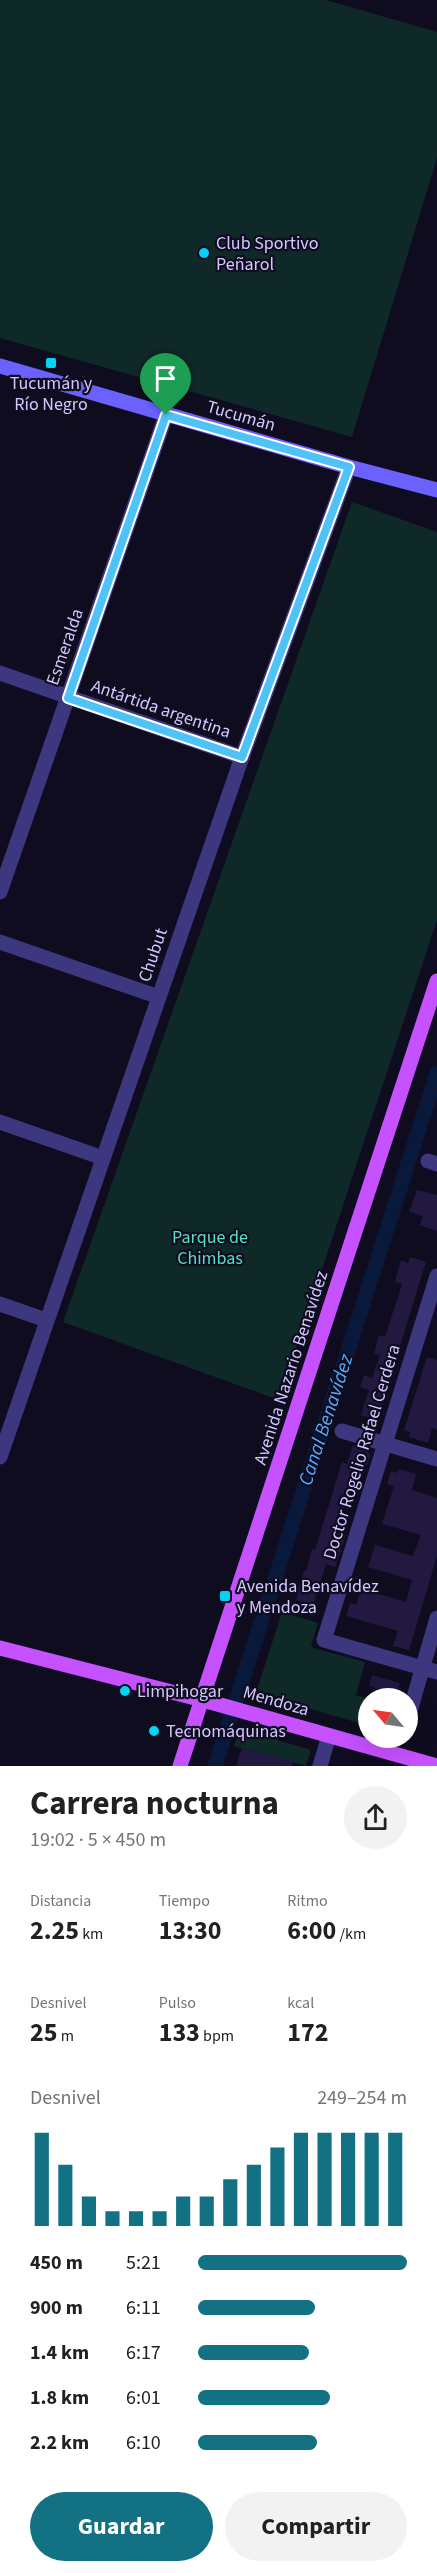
<!DOCTYPE html>
<html lang="es">
<head>
<meta charset="utf-8">
<style>
  :root { --surface:#fff; --page:#f2f2f2; --text:#202124; --muted:#757577; --accent:#127182 }
  body { margin:0; font-family:"Source Sans 3",sans-serif; background:var(--page); color:var(--text); height:100vh; display:flex; flex-direction:column; font-size:22px; white-space:nowrap }
  * { box-sizing:border-box; margin:0 }
  p { font-size:20px; color:var(--muted) }
  .icon { flex:none; width:33px; height:33px; fill:none; stroke:currentColor; stroke-width:2; stroke-linecap:round; stroke-linejoin:round }
  .map { position:relative; height:1766px; overflow:hidden }
  .side { display:flex; flex-direction:column; background:var(--surface); flex:1 }
  .side>* { flex:none }
  .needle { width:39px; rotate:299deg }
  .tools { position:absolute; left:358px; top:1688px; display:grid; gap:12px }
  .tools a { display:grid; place-items:center; width:60px; height:60px; border-radius:50%; background:var(--surface); box-shadow:0 6px 24px #0002; font-size:30px }
  .pin { position:absolute; display:grid; place-items:center; width:51px; height:51px; color:#fff; margin:-62px -26px; border-radius:50% 50% 50% 0; rotate:-45deg; box-shadow:0 0 6px #0007 }
  .pin .icon { rotate:45deg }
  .round { display:grid; place-items:center; flex:none; width:63px; height:63px; border-radius:32px; background:var(--page) }
  .head { display:flex; align-items:center; justify-content:space-between; height:102px; padding:0 30px }
  h1 { font-size:33px; font-weight:700; line-height:45px }
  .figures { display:grid; grid-template-columns:repeat(3,1fr); gap:9px; height:102px; padding:6px 30px }
  .figures div { display:grid; align-content:center }
  .figures b { font-size:26px; font-weight:700 }
  .figures small { font-size:16px; font-weight:400 }
  .figures p { font-size:16px }
  .chart { height:168px; padding:12px 30px }
  .chart p { display:flex; justify-content:space-between }
  .chart svg { width:100%; height:108px; margin-top:6px; stroke:var(--accent); stroke-width:6 }
  .primary-button { display:flex; gap:12px; margin-top:auto; padding:12px 30px }
  .primary-button a { flex:1; height:69px; border-radius:36px; background:var(--accent); color:#fff; font-size:24px; font-weight:700; line-height:69px; text-align:center }
  .primary-button a+a { background:var(--page); color:var(--text) }
  ul { padding:0 30px; list-style:none; font-size:20px }
  li { display:grid; grid-template-columns:96px 72px 1fr; align-items:center; height:45px }
  li i { height:15px; border-radius:8px; background:var(--accent) }
  .map>svg:first-child { display:block }
  .green { fill:#0f2929 }
  .lines { fill:none; stroke-linecap:round; stroke-linejoin:round }
  .canal { stroke:#08193c; stroke-width:15 }
  .building { fill:#221840 }
  .street { stroke:#3c377f; stroke-width:15 }
  .secondary { stroke:#6b61ff; stroke-width:15 }
  .primary { stroke:#c551ff; stroke-width:15 }
  .route-casing { stroke:#fff; stroke-width:12 }
  .route { stroke:#4fc3f7; stroke-width:8 }
  .poi-dot { fill:#00d3f5; stroke:#100c1f; stroke-width:2 }
  .labels { text-anchor:middle; dominant-baseline:central; stroke-width:4.5; stroke-linejoin:round; paint-order:stroke }
  .poi-label { font-size:18px; fill:#d2caff; stroke:#100c1f; text-anchor:start }
  .street-label { font-size:18px; fill:#d2caff; stroke:#100c1f }
  .park-label { font-size:18px; fill:#56dfc2; stroke:#100c1f }
  .water-label { font-size:20px; font-style:italic; fill:#58abff; stroke:#100c1f }
</style>
</head>
<body>
<div class="map">
<svg width="437" height="1766" viewBox="0 0 437 1766">
  <rect width="100%" height="100%" fill="#100c1f"/>
  <g class="green">
    <polygon points="0,0 326,0 437,32 437,158 352,437 0,338"/>
    <polygon points="352,502 437,532 437,920 279,1400 63,1322"/>
    <polygon points="282,1612 318,1623 311,1645 313,1648 365,1662 356,1695 369,1699 369,1726 256,1693"/>
    <polygon points="240,1729 311,1750 306,1766 234,1746"/>
  </g>
  <g class="lines">
    <polyline class="canal" points="215,1766 437,1073"/>
  </g>
  <g class="building">
    <polygon points="417,1190 437,1195 437,1231 420,1225 423,1216 409,1212"/>
    <polygon points="410,1257 426,1262 377,1420 361,1415 369,1390 360,1387 364,1375 372,1378 380,1355 374,1353 379,1335 385,1337 402,1284 395,1282 401,1260 408,1263"/>
    <polygon points="427,1357 437,1360 437,1430 432,1428 428,1443 409,1437 410,1432 404,1430"/>
    <polygon points="353,1445 366,1448 370,1456 360,1482 352,1480 336,1532 346,1535 335,1567 326,1564 313,1605 296,1600 304,1570 306,1571 312,1549 315,1550 342,1462 347,1464"/>
    <polygon points="399,1469 416,1474 412,1490 437,1498 437,1556 409,1650 393,1646 398,1631 346,1616 350,1603 356,1605 361,1589 406,1602 412,1580 368,1567 375,1545 413,1556 421,1535 382,1524 394,1486 387,1484 391,1471 397,1473"/>
    <polygon points="372,1675 400,1683 397,1694 369,1686"/>
    <polygon points="242,1748 293,1762 292,1766 236,1766"/>
  </g>
  <g class="lines">
    <g class="street">
      <polyline points="0,673 242,757"/>
      <polyline points="0,892 166,415"/>
      <polyline points="0,942 159,997"/>
      <polyline points="0,1122 103,1158"/>
      <polyline points="428,1161 437,1164"/>
      <polyline points="437,1276 324,1640 437,1672"/>
      <polyline points="0,1304 46,1320"/>
      <polyline points="342,1431 437,1459"/>
      <polyline points="0,1457 242,757 349,467"/>
      <polyline points="408,1718 437,1618"/>
      <polyline points="320,1766 329,1736"/>
    </g>
    <polyline class="secondary" points="0,366 349,467 437,490"/>
    <g class="primary">
      <polyline points="0,1648 203,1700 437,1766"/>
      <polyline points="180,1766 437,981"/>
    </g>
  </g>
  <g class="lines">
    <g class="route-casing">
      <polygon id="route" points="166,415 349,467 242,757 68,698"/>
    </g>
    <use href="#route" class="route"/>
  </g>
  <g class="poi-dot">
    <circle cx="204" cy="253" r="6"/>
    <rect x="45" y="357" width="12" height="12" rx="3"/>
    <rect x="219" y="1590" width="12" height="12" rx="3"/>
    <circle cx="125" cy="1691" r="6"/>
    <circle cx="154" cy="1731" r="6"/>
  </g>
  <g class="labels">
    <g class="poi-label">
      <text x="216" y="243">Club Sportivo<tspan x="216" dy="21">Peñarol</tspan></text>
      <text x="51" y="383" text-anchor="middle">Tucumán y<tspan x="51" dy="21">Río Negro</tspan></text>
      <text x="237" y="1586">Avenida Benavídez<tspan x="237" dy="21">y Mendoza</tspan></text>
      <text x="137" y="1691">Limpihogar</text>
      <text x="166" y="1731">Tecnomáquinas</text>
    </g>
    <g class="street-label">
      <text transform="translate(241 416) rotate(16)">Tucumán</text>
      <text transform="translate(65 647) rotate(-71)">Esmeralda</text>
      <text transform="translate(161 709) rotate(19)">Antártida argentina</text>
      <text transform="translate(153 955) rotate(-71)">Chubut</text>
      <text transform="translate(291 1368) rotate(-72)">Avenida Nazario Benavídez</text>
      <text transform="translate(362 1452) rotate(-73)">Doctor Rogelio Rafael Cerdera</text>
      <text transform="translate(276 1701) rotate(16)">Mendoza</text>
    </g>
    <g class="park-label">
      <text x="210" y="1237">Parque de<tspan x="210" dy="21">Chimbas</tspan></text>
    </g>
    <g class="water-label">
      <text transform="translate(326 1420) rotate(-72)">Canal Benavídez</text>
    </g>
  </g>
</svg>
<div class="tools">
<a><svg class="needle" viewBox="-14 -14 28 28"><path d="M0-13l5 13h-10z" fill="#e53935"/><path d="M0 13l5-13h-10z" fill="#757577"/></svg></a>
</div>
<div class="pin" style="left:166px;top:415px;background:#1e9e55"><svg class="icon" aria-label="arrive" viewBox="0 0 24 24"><path d="M6 21V4h12l-3 4 3 4H6"/></svg></div>
</div>
<section class="side">
<div class="head"><div><h1>Carrera nocturna</h1><p>19:02 · 5 × 450 m</p></div><a class="round"><svg class="icon" aria-label="share" viewBox="0 0 24 24"><path d="M12 15V3M7 8l5-5 5 5M5 13v7h14v-7"/></svg></a></div>
<div class="figures">
<div><p>Distancia</p><b>2.25<small> km</small></b></div>
<div><p>Tiempo</p><b>13:30</b></div>
<div><p>Ritmo</p><b>6:00<small> /km</small></b></div>
</div>
<div class="figures">
<div><p>Desnivel</p><b>25<small> m</small></b></div>
<div><p>Pulso</p><b>133<small> bpm</small></b></div>
<div><p>kcal</p><b>172</b></div>
</div>
<div class="chart"><p><span>Desnivel</span>249–254 m</p>
<svg viewBox="0 0 160 44" preserveAspectRatio="none"><path d="M5 44V6M15 44V19M25 44V32M35 44V38M45 44V38M55 44V38M65 44V32M75 44V32M85 44V25M95 44V19M105 44V12M115 44V6M125 44V6M135 44V6M145 44V6M155 44V6"/></svg>
</div>
<ul>
<li><b>450 m</b>5:21<i style="width:100%"></i></li>
<li><b>900 m</b>6:11<i style="width:56%"></i></li>
<li><b>1.4 km</b>6:17<i style="width:53%"></i></li>
<li><b>1.8 km</b>6:01<i style="width:63%"></i></li>
<li><b>2.2 km</b>6:10<i style="width:57%"></i></li>
</ul>
<div class="primary-button"><a>Guardar</a><a>Compartir</a></div>
</section>
</body>
</html>
